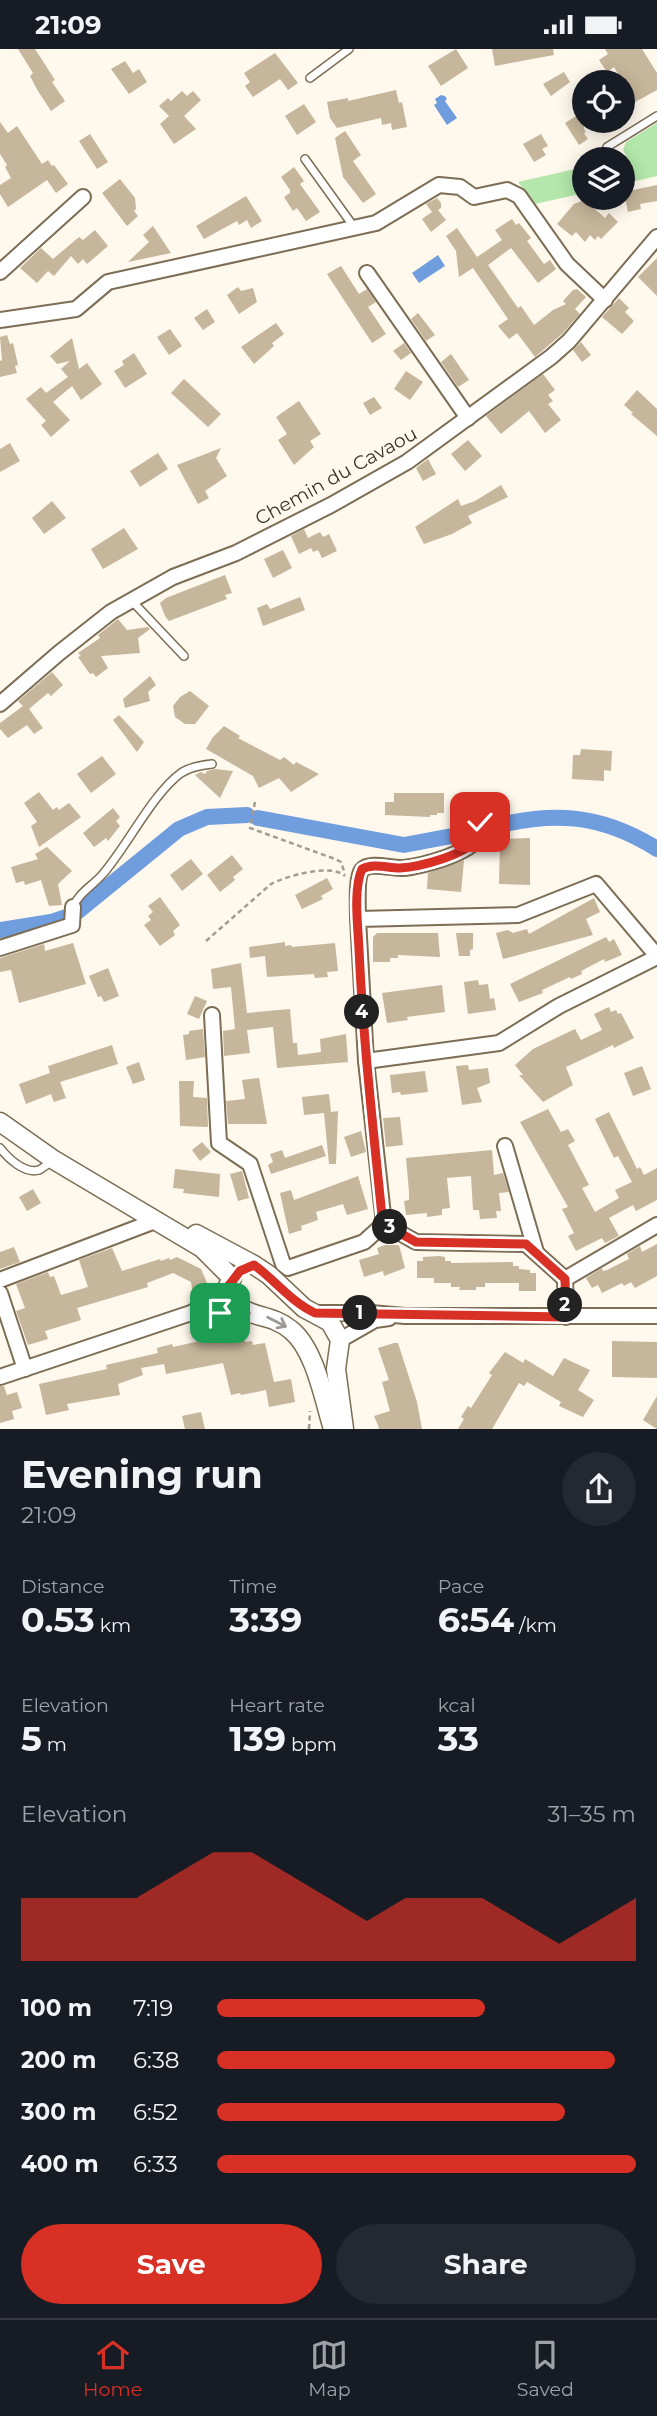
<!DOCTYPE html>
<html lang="en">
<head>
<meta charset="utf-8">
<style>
  :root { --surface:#171b24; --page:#242831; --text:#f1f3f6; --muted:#9ea1a6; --line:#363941; --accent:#d93025 }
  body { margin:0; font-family:Montserrat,sans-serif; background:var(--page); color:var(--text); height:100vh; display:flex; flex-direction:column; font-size:26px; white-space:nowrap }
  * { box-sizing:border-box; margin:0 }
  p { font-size:23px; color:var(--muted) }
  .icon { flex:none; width:38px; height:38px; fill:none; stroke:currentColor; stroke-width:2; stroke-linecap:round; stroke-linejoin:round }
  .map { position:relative; height:1380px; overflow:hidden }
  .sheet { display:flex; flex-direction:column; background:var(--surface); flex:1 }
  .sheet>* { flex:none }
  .buttons { position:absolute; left:572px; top:21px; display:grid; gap:14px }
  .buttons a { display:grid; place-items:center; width:63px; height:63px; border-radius:50%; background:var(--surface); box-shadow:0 4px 18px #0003; font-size:35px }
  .pin { position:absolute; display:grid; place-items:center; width:60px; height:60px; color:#fff; margin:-30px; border-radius:14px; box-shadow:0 4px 10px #0006 }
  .km { position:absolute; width:35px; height:35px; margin:-18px; border-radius:50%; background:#222; color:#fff; font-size:19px; line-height:35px; text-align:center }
  .round { display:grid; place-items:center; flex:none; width:74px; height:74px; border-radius:37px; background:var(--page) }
  .head { display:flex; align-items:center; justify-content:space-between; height:119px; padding:0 21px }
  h1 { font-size:38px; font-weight:700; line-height:52px }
  .stats { display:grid; grid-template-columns:repeat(3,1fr); gap:10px; height:119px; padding:7px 21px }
  .stats div { display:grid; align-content:center }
  .stats b { font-size:35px; font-weight:700 }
  .stats small { font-size:19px; font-weight:400 }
  .stats p { font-size:19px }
  .chart { height:196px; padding:14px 21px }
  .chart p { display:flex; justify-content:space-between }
  .chart svg { width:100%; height:126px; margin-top:7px; fill:var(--accent); opacity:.7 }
  .primary-button { display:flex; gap:14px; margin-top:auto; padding:14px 21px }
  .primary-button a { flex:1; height:80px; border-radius:42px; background:var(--accent); color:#fff; font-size:28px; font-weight:700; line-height:80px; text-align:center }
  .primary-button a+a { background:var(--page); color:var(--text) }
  ul { padding:0 21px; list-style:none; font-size:23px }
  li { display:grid; grid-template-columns:112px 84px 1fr; align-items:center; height:52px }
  li i { height:18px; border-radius:9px; background:var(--accent) }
  .status { display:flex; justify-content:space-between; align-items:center; height:49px; padding:0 35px; background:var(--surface); direction:ltr }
  .status svg { height:19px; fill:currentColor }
  .dock { display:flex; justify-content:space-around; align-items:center; height:98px; border-top:2px solid var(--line); background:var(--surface); font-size:19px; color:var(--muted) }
  .dock a { display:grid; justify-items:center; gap:4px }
  .dock .selected { color:var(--accent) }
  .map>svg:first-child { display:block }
  .green { fill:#b3e7ab }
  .water { fill:#6f9dde }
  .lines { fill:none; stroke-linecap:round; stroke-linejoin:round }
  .canal { stroke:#6f9dde; stroke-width:16 }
  .building { fill:#c6b69b }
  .service-casing { stroke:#7c6d54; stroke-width:10 }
  .minor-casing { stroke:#7c6d54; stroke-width:18 }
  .tertiary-casing { stroke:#7c6d54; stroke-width:21 }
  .path { stroke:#a39c91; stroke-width:2.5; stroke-dasharray:5 3.5; stroke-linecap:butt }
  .service { stroke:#fff; stroke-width:7 }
  .minor { stroke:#fff; stroke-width:14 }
  .tertiary { stroke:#fff; stroke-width:18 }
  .oneway { stroke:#9c9994 }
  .route-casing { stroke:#fff; stroke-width:14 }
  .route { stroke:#d93025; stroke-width:9 }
  .labels { text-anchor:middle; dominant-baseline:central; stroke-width:5; stroke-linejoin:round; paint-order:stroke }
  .street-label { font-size:19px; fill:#3a3328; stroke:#fff8ed }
</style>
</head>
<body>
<div class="status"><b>21:09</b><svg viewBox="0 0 49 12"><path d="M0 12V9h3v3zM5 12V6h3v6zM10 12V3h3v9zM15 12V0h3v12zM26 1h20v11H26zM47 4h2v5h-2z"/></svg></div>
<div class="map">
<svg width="657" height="1380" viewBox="0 0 657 1380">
  <rect width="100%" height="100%" fill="#fff8ed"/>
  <g class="green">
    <polygon points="657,74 657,127 623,135 623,110 616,110 627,108 623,101 626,93"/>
    <polygon points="584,118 584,144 535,155 518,133"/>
  </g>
  <g class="water">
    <polygon points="441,46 445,47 447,50 445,52 457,69 447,76 434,56 437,54 435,50"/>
    <polygon points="438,206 445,217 419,234 412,224"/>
  </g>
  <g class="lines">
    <g class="canal">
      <polyline points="258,769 404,796 473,783"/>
      <path d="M488,779C551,762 600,764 657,800"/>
      <polyline points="77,863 179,780 207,768 247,766"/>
      <polyline points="0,881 51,873 69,867"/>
    </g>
  </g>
  <g class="building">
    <polygon points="18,0 35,0 55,31 52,33 65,52 51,62 38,42 30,27 33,24"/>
    <polygon points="456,0 468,19 441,37 428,17"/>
    <polygon points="492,0 553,0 554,6 495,17"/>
    <polygon points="605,0 642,0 657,24 657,41 635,53 633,50 623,56 623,33 614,18 607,23 599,11 608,5"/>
    <polygon points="275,4 298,34 288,41 280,30 253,48 245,37 250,33 244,24"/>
    <polygon points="125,12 133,24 139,20 147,33 129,45 111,20"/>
    <polygon points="564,23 570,33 551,47 543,35"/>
    <polygon points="396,41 399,54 402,53 407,78 392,81 391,74 382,76 381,69 337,79 330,69 327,53 348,49 348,52"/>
    <polygon points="182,42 187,47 193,42 201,51 184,67 196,80 174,95 160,75 169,67 159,57 168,49 171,52"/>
    <polygon points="304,55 316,73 297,86 285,67"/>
    <polygon points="584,62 584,80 586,83 584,84 588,90 579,96 565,74"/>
    <polygon points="0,73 8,84 17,77 42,115 48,111 52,117 54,116 68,135 56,144 47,131 8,158 0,145 0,136 11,129 5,118 7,116 0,105"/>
    <polygon points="345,82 361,106 353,112 376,145 363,154 343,128 335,89"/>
    <polygon points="90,85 108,113 97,120 79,92"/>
    <polygon points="541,85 548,97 542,100 546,106 534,113 523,95"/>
    <polygon points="294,118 304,132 300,135 320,163 306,172 297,159 293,162 284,148 290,144 290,141 281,128"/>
    <polygon points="120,130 135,149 136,160 134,162 138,167 127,177 102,144"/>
    <polygon points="657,136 657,152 640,155 641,160 628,163 624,143"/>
    <polygon points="246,147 262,172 251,179 247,171 239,176 237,172 204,190 196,177"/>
    <polygon points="437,149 441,154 441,159 438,161 446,171 431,183 422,170 432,163 426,155"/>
    <polygon points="585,151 605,169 609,164 618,173 601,190 598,187 595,191 590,186 585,193 576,183 572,187 557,175 574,155"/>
    <polygon points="512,170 516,176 519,174 531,189 527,192 544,215 550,211 556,220 538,234 511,199 488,216 518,259 521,257 534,276 553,261 566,255 563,252 573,241 577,240 586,248 575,260 580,265 562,285 535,308 517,284 509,290 498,277 508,270 473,219 459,228 456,202 446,187 457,179 477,208 502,191 495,181"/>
    <polygon points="153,177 171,204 128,213 149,193 143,186"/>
    <polygon points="95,181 108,197 87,215 83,210 78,215 71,207 54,227 48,222 37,234 20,219 41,199 53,210 79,188 83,191"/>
    <polygon points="657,209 657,247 638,228"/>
    <polygon points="341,217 359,245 367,240 376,253 368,258 386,285 372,294 327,225"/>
    <polygon points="238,238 241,242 253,239 257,253 239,265 227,246"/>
    <polygon points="619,249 629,259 625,263 634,272 622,285 602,268"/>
    <polygon points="207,260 215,273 203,281 194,269"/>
    <polygon points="418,264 435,286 426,292 411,270"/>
    <polygon points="276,274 284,285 272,294 274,297 254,315 241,298"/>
    <polygon points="170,280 182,297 169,306 157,288"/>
    <polygon points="7,286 10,295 13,294 18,316 15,317 17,324 0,328 0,312 2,311 0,288"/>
    <polygon points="72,289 79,320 87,314 102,335 81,351 72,337 53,353 70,371 51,388 41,376 46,372 26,350 41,338 46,344 68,328 61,320 70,312 57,315 50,307"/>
    <polygon points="581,293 591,306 582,313 573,301"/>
    <polygon points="404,294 411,304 401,311 393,302"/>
    <polygon points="134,304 147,325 125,339 114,322 124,316 122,312"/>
    <polygon points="451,305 469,331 458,338 441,313"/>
    <polygon points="406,322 423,333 410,351 394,340"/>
    <polygon points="543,325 555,341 548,346 553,352 548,355 561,371 545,384 529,362 501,385 486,367"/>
    <polygon points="184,330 221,365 208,378 171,344"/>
    <polygon points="637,341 657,360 657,387 631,365 633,364 624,356"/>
    <polygon points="374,348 382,359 370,366 363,354"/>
    <polygon points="299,352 321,385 310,392 314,398 294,416 278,391 287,385 276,368"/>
    <polygon points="468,391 482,407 465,422 451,405"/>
    <polygon points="10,394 20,412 0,423 0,400"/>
    <polygon points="221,399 216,409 227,427 205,442 209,449 198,455 177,416"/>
    <polygon points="158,404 168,420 140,438 130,422"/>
    <polygon points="428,410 436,425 423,432 416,419"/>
    <polygon points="501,436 508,448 468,467 472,474 452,485 424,495 415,478 458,450 461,457 475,452"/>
    <polygon points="52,452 66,469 44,485 32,469"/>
    <polygon points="124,479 138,500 103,520 91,500"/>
    <polygon points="304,480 308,489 320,483 323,488 329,485 337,502 322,509 318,501 313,503 311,499 299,505 291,487"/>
    <polygon points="283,501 292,519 273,529 264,510"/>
    <polygon points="225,526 232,544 225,546 227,550 169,572 165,567 160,554 166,549"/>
    <polygon points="300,548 305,561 263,577 257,559 267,555 270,560"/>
    <polygon points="118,570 127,581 148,578 150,580 138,589 140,604 101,607 108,619 96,628 93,624 90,625 78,608 81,607 78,604 100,589 98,586"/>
    <polygon points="52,623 63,636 51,647 48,644 29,660 43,679 34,685 27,676 8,689 0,680 0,674 23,657 18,652"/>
    <polygon points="150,627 156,636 148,643 150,652 125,659 123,650"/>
    <polygon points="190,642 209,657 195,675 185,675 175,668 173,657 180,648"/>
    <polygon points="119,666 144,693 137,703 113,671"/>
    <polygon points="224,677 240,687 238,689 280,711 284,708 294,716 296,713 319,725 291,743 279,729 259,739 253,727 206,700 213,688"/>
    <polygon points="581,700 612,702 611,722 604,721 604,732 572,730 573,706 580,706"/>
    <polygon points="102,707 116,725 91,744 77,725"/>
    <polygon points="215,720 233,722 220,749 195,726 201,723 205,725 207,722"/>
    <polygon points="39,743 53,761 57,758 59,761 69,754 81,768 39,798 31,777 37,773 24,754"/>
    <polygon points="394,744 444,744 444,764 437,764 437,766 430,766 430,768 385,766 385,753 394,753"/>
    <polygon points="113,759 120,768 116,772 120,777 108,792 106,789 94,798 83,784"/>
    <polygon points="530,789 530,836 499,835 500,790"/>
    <polygon points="47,798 72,822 58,835 62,856 49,857 41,831 25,836 24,832 16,834 11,818 38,810 35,805"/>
    <polygon points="232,806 243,820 233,828 235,831 220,843 207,826"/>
    <polygon points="191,810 203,825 182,842 170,826"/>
    <polygon points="464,811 461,843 427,840 428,824"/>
    <polygon points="327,829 333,840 321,847 323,850 302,860 295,846"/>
    <polygon points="160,848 180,876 173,882 175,886 160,897 144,876 151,871 148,867 153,863 148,857"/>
    <polygon points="594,849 600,863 586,870 593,886 503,910 496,884 508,881 513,884 527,880 529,885"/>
    <polygon points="377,884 438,884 440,908 398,906 398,909 390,909 390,913 373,913 373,888"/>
    <polygon points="456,884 473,884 473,900 470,901 470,907 459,907"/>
    <polygon points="606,888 609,893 614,890 622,906 605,913 604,910 581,922 582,925 571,930 570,928 542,941 543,944 519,953 510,935"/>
    <polygon points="285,893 285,897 291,896 292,898 335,894 338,922 327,923 328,928 315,929 314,925 267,928 265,907 250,909 249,898"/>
    <polygon points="73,894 86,935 19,954 11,921 0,923 0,909 44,895 45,902"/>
    <polygon points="241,914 247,964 290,960 293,994 297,994 298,1006 321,1003 320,990 346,985 348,1013 277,1019 273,978 247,981 250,1004 224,1007 223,982 235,980 231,938 213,940 211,920"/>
    <polygon points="108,919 119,947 104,953 101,947 98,948 89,927"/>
    <polygon points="478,931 479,936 488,935 490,950 494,949 496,961 468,965 464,933"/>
    <polygon points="442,936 445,963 407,968 408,971 387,974 382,944"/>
    <polygon points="195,947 207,952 199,970 187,965"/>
    <polygon points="609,958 611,963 616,961 618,965 621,964 634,989 614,999 613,996 566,1018 573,1036 543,1053 519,1026 523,1026 515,1016 533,1000 575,980 581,991 602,981 594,965"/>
    <polygon points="203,980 205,1008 186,1011 183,986 189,985 189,982"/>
    <polygon points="112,996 118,1015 60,1033 66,1049 54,1053 51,1045 26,1055 19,1035 50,1024 48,1017"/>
    <polygon points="139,1013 145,1031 133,1035 126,1018"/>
    <polygon points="468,1016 469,1021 488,1019 490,1034 477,1039 482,1053 462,1056 456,1017"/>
    <polygon points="642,1017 651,1040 633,1047 624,1024"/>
    <polygon points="425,1022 428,1043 401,1046 400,1043 392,1044 390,1026"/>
    <polygon points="259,1029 267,1075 228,1075 226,1052 245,1050 242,1031"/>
    <polygon points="179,1032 194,1032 193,1048 207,1049 208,1078 180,1077"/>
    <polygon points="329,1045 331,1063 338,1062 336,1115 329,1115 324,1064 304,1066 302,1048"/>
    <polygon points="548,1060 561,1083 568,1080 575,1092 568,1096 589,1136 582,1139 595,1163 619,1149 615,1141 632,1133 618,1107 614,1109 595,1070 609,1063 637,1120 640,1118 644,1126 657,1119 657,1151 636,1162 633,1156 609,1169 619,1187 605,1194 602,1189 576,1202 568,1187 574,1184 562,1160 568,1158 520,1073"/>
    <polygon points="400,1068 403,1096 386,1098 383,1069"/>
    <polygon points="361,1082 366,1103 351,1108 344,1088"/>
    <polygon points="202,1093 211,1103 200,1112 192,1101"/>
    <polygon points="322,1096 326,1107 271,1125 268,1116 273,1113 270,1105 282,1101 285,1109"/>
    <polygon points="492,1101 494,1126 503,1124 509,1143 499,1144 501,1162 496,1162 497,1169 480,1170 479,1161 473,1161 471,1127 447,1129 450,1159 442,1160 442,1166 427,1168 427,1164 406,1166 404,1152 409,1151 409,1143 406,1109"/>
    <polygon points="175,1120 220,1125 219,1148 183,1144 184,1140 173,1139"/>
    <polygon points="242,1122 249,1149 238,1152 230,1125"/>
    <polygon points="358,1127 368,1160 347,1166 343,1155 316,1163 318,1171 301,1177 302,1181 289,1185 280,1144 291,1141 294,1151"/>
    <polygon points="33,1140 41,1154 27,1162 19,1148"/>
    <polygon points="657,1195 657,1227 635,1239 631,1233 624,1237 622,1234 602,1244 598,1236 592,1239 586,1229 602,1219 603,1222 607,1221 629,1210 627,1205 640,1197 642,1203"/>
    <polygon points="385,1196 399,1196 405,1219 384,1227 383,1222 364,1228 359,1211 379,1205 377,1199"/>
    <polygon points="14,1198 20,1213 0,1220 0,1203"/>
    <polygon points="112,1199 122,1222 160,1210 161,1212 169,1209 170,1211 177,1208 201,1220 208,1236 192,1240 191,1233 173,1224 147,1234 148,1238 77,1259 81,1271 45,1282 48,1290 28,1296 16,1262 25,1259 16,1235 48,1223 50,1228 54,1227 61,1246 88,1238 79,1211"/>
    <polygon points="439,1207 445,1208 445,1212 451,1212 451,1214 513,1213 513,1217 519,1217 519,1220 530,1221 530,1224 536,1224 536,1242 519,1242 519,1234 485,1234 485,1238 476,1238 476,1241 459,1241 460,1238 451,1238 451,1234 434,1234 434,1229 417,1229 417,1212 423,1212 423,1208"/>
    <polygon points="243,1287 245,1293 252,1292 253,1296 265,1294 274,1333 291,1330 295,1353 269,1358 266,1341 241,1346 240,1344 231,1346 223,1314 166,1325 164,1315 141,1319 143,1326 118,1335 120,1346 67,1355 69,1361 46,1366 39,1335 107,1320 106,1316 158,1304 157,1299 172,1295 173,1298 213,1289 214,1294"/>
    <polygon points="612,1292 657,1293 657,1329 612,1328"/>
    <polygon points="394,1294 398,1294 417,1353 422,1380 379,1380 378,1376 374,1367 390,1362 382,1333 389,1331 378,1299"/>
    <polygon points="505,1303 523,1314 525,1310 553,1327 564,1309 590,1321 578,1341 594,1351 583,1368 559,1357 561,1353 527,1333 524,1337 519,1334 492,1380 458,1380 464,1370 461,1368 468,1357 471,1359 492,1326 489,1324"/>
    <polygon points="0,1337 4,1337 7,1346 17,1343 22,1359 12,1362 14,1370 0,1374"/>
    <polygon points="657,1347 657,1380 643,1371"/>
    <polygon points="201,1363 205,1380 185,1380 182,1367"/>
  </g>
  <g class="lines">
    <g class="service-casing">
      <g id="service">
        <polyline points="310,29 349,0"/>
        <polyline points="607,98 657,67"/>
        <polyline points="305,110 354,178"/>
        <polyline points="131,551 184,607"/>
        <path d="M73,858C78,845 92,837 102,826C126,799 153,744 181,724C190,718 202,716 212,715"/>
        <path d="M0,1099C8,1109 24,1125 39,1121C43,1119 49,1114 53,1111"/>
      </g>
    </g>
    <g class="minor-casing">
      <g id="minor">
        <polyline points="0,223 83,148"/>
        <polyline points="367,224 468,369"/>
        <polyline points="0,271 76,260 108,233 376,174 439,136 460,138 474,148 507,141 519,147 567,215 605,251"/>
        <polyline points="0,655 59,604 111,563 173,528 236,504 331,456 407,413 551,308 569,292 657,188"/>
        <path d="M358,870C358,860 356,828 362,821C370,812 392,820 404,819C422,817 468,805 478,789C481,784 480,779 480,773"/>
        <polyline points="0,899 72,876 73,858"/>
        <polyline points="212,966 219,1094 250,1115 283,1215 288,1219 364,1193 384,1175 416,1193 526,1195 565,1230"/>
        <polyline points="366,1012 499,994 559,957 657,908"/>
        <polyline points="505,1097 536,1203"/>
        <polyline points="384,1175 366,1012 358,870 518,866 596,835 657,907"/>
        <polyline points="0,1231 155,1172"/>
        <polyline points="0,1244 25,1320"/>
        <polyline points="192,1264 246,1264"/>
        <polyline points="316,1264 371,1264 405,1267 657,1267"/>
        <polyline points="566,1268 565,1230 657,1176"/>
        <polyline points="340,1291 375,1271 389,1269"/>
        <polyline points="0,1328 191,1264 213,1252 227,1239"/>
      </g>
    </g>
    <g class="tertiary-casing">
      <g id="tertiary">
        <path d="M0,1073L54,1111L202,1199L232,1229L227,1239C240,1274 266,1260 291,1281C315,1300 324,1351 333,1380"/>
        <polyline points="196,1185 254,1216 269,1226 304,1259 330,1273 340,1291 336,1320 344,1380"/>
      </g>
    </g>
    <g class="path">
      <polyline points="255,753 250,779 335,810 341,813 345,825"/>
      <path d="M206,892L271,835C286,827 332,814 345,827"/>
      <polyline points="309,1380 310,1362"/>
    </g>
    <use href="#service" class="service"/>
    <use href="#minor" class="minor"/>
    <use href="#tertiary" class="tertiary"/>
  </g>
  <defs><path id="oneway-shaft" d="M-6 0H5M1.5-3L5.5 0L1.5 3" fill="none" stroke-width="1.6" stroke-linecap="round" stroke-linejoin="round" transform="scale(1.75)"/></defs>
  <use class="oneway" href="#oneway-shaft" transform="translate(277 1273) rotate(27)"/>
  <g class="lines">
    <g class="route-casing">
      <path id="route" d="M220,1264H246L236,1257L227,1239L240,1222L254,1216C275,1231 291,1253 315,1264L566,1268L565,1230L526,1195L416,1193L384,1175L382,1167C373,1078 363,989 359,900C358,878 353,840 362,820C374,814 387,819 400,819C419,818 467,806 477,789C481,784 480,779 480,773"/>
    </g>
    <use href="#route" class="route"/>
  </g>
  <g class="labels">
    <g class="street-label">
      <text transform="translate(336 427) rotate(-29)">Chemin du Cavaou</text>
    </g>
  </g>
</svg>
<div class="buttons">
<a><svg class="icon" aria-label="locate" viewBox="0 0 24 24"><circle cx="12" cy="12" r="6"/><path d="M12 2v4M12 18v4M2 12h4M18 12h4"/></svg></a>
<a><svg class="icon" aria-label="layers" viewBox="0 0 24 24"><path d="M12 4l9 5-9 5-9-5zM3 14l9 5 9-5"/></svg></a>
</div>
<div class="pin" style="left:220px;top:1264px;background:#1e9e55"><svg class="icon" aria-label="arrive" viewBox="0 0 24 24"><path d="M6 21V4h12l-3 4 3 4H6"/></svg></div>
<div class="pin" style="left:480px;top:773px;background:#d93025"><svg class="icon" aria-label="check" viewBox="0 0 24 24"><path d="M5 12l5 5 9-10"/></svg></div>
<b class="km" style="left:360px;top:1264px">1</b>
<b class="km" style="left:565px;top:1256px">2</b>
<b class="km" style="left:390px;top:1178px">3</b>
<b class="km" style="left:362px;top:963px">4</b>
</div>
<section class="sheet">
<div class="head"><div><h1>Evening run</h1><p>21:09</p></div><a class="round"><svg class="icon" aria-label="share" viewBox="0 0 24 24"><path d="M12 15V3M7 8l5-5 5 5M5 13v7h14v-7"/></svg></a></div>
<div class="stats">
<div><p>Distance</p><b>0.53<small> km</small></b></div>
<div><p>Time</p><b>3:39</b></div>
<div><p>Pace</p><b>6:54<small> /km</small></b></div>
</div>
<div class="stats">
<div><p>Elevation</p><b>5<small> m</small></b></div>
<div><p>Heart rate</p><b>139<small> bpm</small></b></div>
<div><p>kcal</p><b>33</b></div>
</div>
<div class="chart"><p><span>Elevation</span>31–35 m</p>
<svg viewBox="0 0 160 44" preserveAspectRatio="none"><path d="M0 44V22L10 22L20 22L30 22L40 14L50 6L60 6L70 14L80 22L90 30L100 22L110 22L120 22L130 30L140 38L150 30L160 22V44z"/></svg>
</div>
<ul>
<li><b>100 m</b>7:19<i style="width:64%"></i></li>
<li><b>200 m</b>6:38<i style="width:95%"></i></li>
<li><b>300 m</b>6:52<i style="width:83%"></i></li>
<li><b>400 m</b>6:33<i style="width:100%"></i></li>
</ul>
<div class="primary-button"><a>Save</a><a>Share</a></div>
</section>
<nav class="dock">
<a class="selected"><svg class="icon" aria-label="home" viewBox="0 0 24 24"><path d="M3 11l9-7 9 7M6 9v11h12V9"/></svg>Home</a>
<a><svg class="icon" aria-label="map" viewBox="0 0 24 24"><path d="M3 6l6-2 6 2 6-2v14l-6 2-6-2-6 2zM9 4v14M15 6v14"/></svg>Map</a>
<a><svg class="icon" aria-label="saved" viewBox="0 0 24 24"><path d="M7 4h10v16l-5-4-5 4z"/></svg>Saved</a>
</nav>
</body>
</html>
